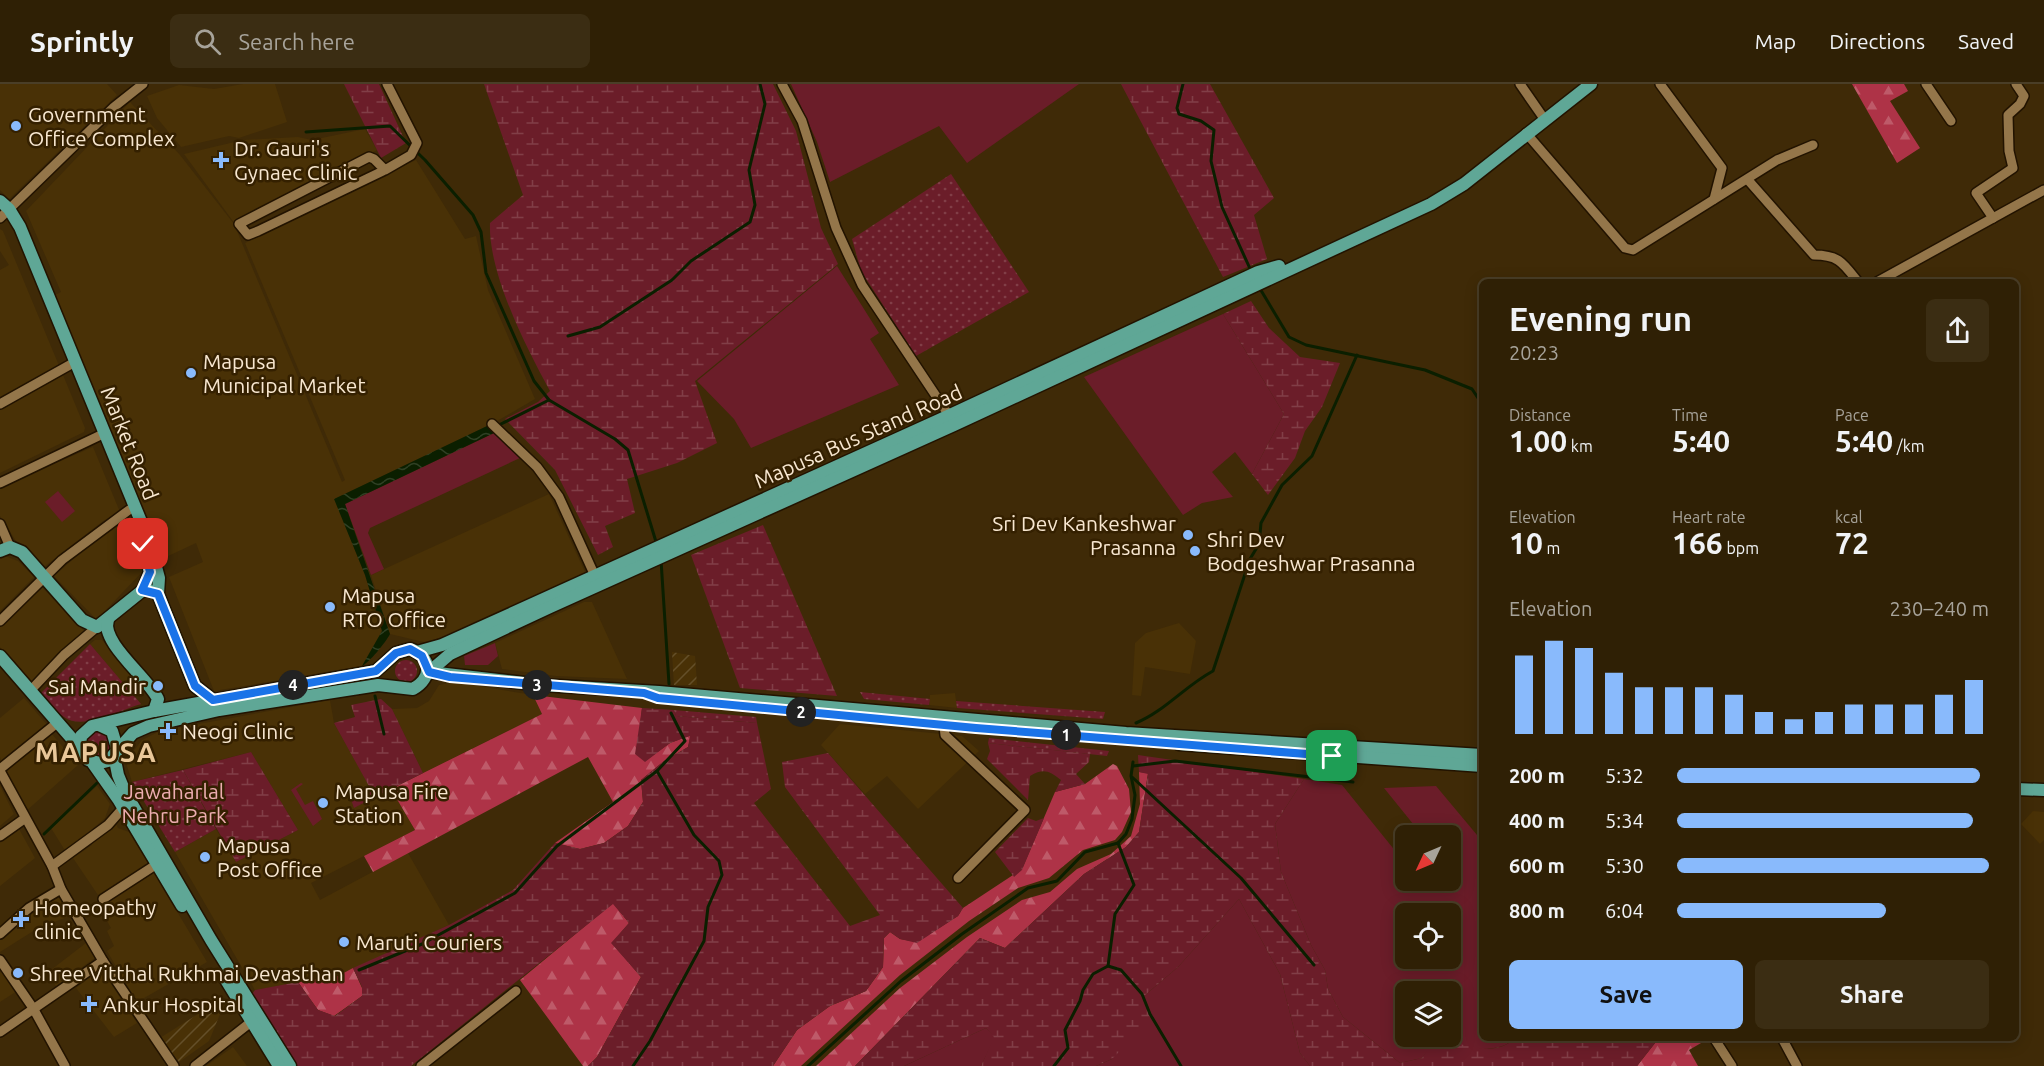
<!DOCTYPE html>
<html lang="en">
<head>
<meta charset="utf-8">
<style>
  :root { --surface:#2f2005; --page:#3b2d13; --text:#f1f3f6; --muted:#a7a39a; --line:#4a3e27; --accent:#89bafc }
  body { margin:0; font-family:Ubuntu,sans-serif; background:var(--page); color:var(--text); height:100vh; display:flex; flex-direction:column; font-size:22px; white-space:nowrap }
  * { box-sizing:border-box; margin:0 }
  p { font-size:20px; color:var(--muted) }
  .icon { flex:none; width:33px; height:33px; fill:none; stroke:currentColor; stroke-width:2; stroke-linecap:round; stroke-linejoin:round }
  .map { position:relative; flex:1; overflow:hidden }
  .details { position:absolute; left:1479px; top:195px; width:540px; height:762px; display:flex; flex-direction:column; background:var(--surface); border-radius:9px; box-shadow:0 3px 15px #0003,0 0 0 2px var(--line) }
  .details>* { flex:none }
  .needle { width:39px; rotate:226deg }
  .buttons { position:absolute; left:1395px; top:741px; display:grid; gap:12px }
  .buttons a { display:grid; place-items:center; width:66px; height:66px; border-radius:9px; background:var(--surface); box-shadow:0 3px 15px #0003,0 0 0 2px var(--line); font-size:30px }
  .pin { position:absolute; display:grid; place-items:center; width:51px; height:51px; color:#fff; margin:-26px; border-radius:12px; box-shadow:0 3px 9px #0006 }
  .km { position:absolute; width:30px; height:30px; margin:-15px; border-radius:50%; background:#222; color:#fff; font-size:16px; line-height:30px; text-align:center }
  .round { display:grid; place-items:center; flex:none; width:63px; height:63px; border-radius:9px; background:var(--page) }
  .overview { display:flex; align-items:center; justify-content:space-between; height:102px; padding:0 30px }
  h1 { font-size:33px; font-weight:600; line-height:45px }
  .stats { display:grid; grid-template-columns:repeat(3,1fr); gap:9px; height:102px; padding:6px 30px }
  .stats div { display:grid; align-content:center }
  .stats b { font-size:30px; font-weight:600 }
  .stats small { font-size:16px; font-weight:400 }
  .stats p { font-size:16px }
  .chart { height:168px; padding:12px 30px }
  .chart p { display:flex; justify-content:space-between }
  .chart svg { width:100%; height:108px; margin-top:6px; stroke:var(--accent); stroke-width:6 }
  .button { display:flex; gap:12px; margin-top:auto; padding:12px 30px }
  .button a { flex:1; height:69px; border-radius:9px; background:var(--accent); color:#111; font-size:24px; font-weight:600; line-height:69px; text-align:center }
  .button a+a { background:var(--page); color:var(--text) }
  ul { padding:0 30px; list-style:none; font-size:20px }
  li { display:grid; grid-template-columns:96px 72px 1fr; align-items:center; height:45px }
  li i { height:15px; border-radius:8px; background:var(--accent) }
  header { display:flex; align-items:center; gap:36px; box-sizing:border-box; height:84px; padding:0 30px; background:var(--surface); border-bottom:2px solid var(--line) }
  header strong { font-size:28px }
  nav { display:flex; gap:33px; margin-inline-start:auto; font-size:21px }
  .search { width:420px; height:54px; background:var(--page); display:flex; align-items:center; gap:15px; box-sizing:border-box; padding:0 21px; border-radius:9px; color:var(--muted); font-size:22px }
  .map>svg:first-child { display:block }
  .built { fill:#493106 }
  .industrial { fill:url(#industrial-furrows) }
  .grass { fill:#6b1d29; fill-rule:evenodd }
  .forest { fill:url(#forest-firs) }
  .wetland { fill:url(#wetland-marsh) }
  .park { fill:url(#park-dots) }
  .water { fill:url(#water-waves) }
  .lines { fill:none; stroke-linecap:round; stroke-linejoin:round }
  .stream { stroke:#0b1f00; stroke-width:3 }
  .minor-casing { stroke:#221300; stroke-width:12 }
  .major-casing { stroke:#221300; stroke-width:15 }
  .minor { stroke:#94764a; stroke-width:9 }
  .major { stroke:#5fa796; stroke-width:12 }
  .route-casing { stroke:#fff; stroke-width:12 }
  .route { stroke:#1a73e8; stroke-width:8 }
  .poi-dot { fill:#89bafc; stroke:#342000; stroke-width:2 }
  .labels { text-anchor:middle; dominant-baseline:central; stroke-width:5; stroke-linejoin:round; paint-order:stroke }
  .poi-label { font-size:21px; fill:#f8e7d0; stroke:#342000; text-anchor:start }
  .street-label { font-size:21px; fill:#f8e7d0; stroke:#342000 }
  .park-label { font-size:21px; fill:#edadb0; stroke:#342000 }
  .district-label { font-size:27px; font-weight:bold; letter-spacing:1.5px; fill:#e9c799; stroke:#342000 }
</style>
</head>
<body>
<header>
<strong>Sprintly</strong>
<div class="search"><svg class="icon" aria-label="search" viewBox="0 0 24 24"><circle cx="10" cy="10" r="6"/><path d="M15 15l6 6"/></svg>Search here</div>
<nav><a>Map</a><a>Directions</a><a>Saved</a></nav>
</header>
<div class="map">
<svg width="2044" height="982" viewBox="0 0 2044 982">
  <defs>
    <pattern id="industrial-furrows" width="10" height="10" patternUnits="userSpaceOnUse" patternTransform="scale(1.5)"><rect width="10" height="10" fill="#493106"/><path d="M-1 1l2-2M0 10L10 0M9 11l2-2" fill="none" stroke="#644f29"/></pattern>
    <pattern id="forest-firs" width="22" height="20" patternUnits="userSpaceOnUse" patternTransform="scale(1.5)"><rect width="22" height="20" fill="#ae3347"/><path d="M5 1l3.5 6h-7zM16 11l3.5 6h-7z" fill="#be5a69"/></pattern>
    <pattern id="wetland-marsh" width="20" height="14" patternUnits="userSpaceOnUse" patternTransform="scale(1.5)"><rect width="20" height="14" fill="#6b1d29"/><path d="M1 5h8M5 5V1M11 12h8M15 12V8" fill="none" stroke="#813e47"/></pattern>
    <pattern id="park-dots" width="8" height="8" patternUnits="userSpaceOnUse" patternTransform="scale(1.5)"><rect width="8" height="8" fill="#6b1d29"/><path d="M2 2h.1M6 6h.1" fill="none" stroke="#813e47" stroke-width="1.8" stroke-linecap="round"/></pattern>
    <pattern id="water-waves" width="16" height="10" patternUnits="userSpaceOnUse" patternTransform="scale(1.5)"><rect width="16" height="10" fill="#0b1f00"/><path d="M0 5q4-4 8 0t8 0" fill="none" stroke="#2f4024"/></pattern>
  </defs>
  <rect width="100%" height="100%" fill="#3f2a07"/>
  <g class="built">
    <polygon points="0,0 107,0 117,11 9,115 0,106"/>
    <polygon points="243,0 275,0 287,38 239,54 229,52 181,63 157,34 147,12 179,1 214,5"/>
    <polygon points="130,18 180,71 234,140 342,398 345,396 245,159 416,76 465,155 476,152 488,206 535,315 492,340 335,415 365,491 382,547 362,582 214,607 169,493 203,478 196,459 164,474 60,227 55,211 61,208 26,127"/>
    <polygon points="365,45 377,66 235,140 184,70 243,56 298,53 312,56"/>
    <polygon points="0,145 3,147 60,284 0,315 0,186 9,181 0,167"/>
    <polygon points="63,291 85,344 84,348 0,389 0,326"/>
    <polygon points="93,363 120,428 103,437 45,482 40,481 16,457 0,432 0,403"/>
    <polygon points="549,410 585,488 428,559 390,550 371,491"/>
    <polygon points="118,436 125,440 143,487 101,531 95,534 54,492"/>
    <polygon points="5,472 18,477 34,493 0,527 0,474"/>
    <polygon points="41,502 84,547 30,600 17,587 0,563 0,541"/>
    <polygon points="584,518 592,518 627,595 556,592 502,585 495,559"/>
    <polygon points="1179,539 1196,557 1190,590 1145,583 1141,612 1132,611 1135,559 1146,549"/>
    <polygon points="95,556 102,556 144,604 134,612 90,560"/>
    <polygon points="454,598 533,611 542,630 423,689 392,625 417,624 429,617 439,601"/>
    <polygon points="955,609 957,624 929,621 930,611"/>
    <polygon points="24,614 48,642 2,680 0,673 0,634"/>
    <polygon points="330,616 334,639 375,712 391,705 415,746 311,799 320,816 408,769 449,841 338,892 255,906 175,768 216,745 236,778 298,746 251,668 132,698 127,682 128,674 142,656 160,647"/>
    <polygon points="840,640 962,652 979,667 918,725 887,692 865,710 821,661"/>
    <polygon points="51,649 78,681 25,728 3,687"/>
    <polygon points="0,702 14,730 0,742"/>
    <polygon points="97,702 110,720 105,734 66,768 51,744"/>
    <polygon points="2033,727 2044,728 2044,756 2040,760 2021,740"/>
    <polygon points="116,740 118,744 129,748 148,779 98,811 73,774 92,761 90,758"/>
    <polygon points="19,745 35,774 0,802 0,759"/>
    <polygon points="153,787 207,878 137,918 107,867 114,862 107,847 111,844 98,821"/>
    <polygon points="59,813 70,832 38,844 0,868 0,856 18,839"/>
    <polygon points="86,859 96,873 56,902 47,889"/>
    <polygon points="101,885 137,939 114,953 76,904"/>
    <polygon points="2,887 17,907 0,918 0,889"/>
    <polygon points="233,963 247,982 206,982"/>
  </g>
  <g class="industrial">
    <polygon points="672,568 695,572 697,601 674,601"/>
    <polygon points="222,915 220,930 209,957 179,978 160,954"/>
  </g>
  <g class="grass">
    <polygon points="791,0 1079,0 967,79 939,42 830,98 817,58"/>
    <polygon points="837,182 879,249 870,255 899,301 751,364 734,335 697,297"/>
    <polygon points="1223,230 1284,330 1252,390 1235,368 1212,388 1233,413 1202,419 1183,431 1084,293"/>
    <polygon points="494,349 520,374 370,444 368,449 384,485 371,491 345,420"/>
    <polygon points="58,407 75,427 62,438 45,418"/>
    <polygon points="495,559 498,572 488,581 465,581 464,572"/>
    <path d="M1304,695L1342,701L1405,779L1406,796L1420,797L1427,804L1436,797L1450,796V752L1422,751L1384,704L1436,702L1477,751L1482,747V954H1515C1498,972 1458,965 1439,953L1450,952V908H1406V952L1422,953L1429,965L1422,974L1400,979L1343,933L1328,905L1325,886L1311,861L1281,788L1275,740ZM1406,830H1450V874H1406Z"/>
    <polygon points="301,699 303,700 296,705 305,721 313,717 322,735 313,742 291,706"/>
    <polygon points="369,702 375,713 354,724 350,713"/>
    <polygon points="1239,815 1280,890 1300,969 1310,982 1096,982 1112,975 1144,912 1178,883"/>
    <polygon points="986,944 995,953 981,982 904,982"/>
  </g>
  <g class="forest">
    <polygon points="1852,0 1904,0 1908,7 1890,17 1920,64 1897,79"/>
    <polygon points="533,611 642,624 640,642 645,677 670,659 691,651 688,663 664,677 641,696 643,718 628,742 604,759 580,765 555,759 613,718 588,673 373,788 364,772 415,746 391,705 542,630"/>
    <polygon points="1113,680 1117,682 1129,705 1131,728 1122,748 1115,756 1083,766 1049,794 1018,804 969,837 900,891 801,982 773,982 797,946 830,922 866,907 883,883 884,854 890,848 900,855 917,858 958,832 963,824 1022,785 1055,708 1085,700"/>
    <polygon points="1139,688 1148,689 1139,748 1126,763 1084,790 1005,864 980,854 855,982 816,982 900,904 967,853 1022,816 1050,808 1077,785 1111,770 1131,752 1140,720"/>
    <polygon points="613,819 629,839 612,859 641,893 597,973 588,982 583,982 520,896"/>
    <polygon points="353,884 362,904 362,912 334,932 318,926 298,898 338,892"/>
    <polygon points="1659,954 1708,954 1708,955 1689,966 1698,982 1637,982"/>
  </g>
  <g class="wetland">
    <polygon points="344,0 379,0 406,59 381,74"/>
    <path d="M484,0H773L796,47L821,144L838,180L695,297L717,359L677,379L627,395L635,429L605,442L613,463L598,471L555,386L505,335L538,318L550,307C526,263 488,189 490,139L523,111Z"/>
    <polygon points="1121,0 1210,0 1274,114 1254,131 1267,175 1223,193"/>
    <polygon points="1251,217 1269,244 1300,273 1340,279 1322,323 1305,347 1295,374 1268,411 1252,390 1284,330 1223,230"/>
    <polygon points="763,441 837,612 740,604 691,471"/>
    <polygon points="381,615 392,625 423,689 375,713 334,639 355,633 351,621"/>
    <polygon points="642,624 674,626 676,632 757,639 771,705 754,719 850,842 880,831 785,703 782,678 828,669 963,824 958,832 917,859 900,855 890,848 884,854 883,883 866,907 830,922 797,946 773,982 588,982 597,973 641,893 611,859 629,839 613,820 411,982 295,982 252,910 255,906 298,898 318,926 335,932 362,912 362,903 353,884 449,841 513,806 555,759 580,765 604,759 628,742 643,718 641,696 664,677 688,663 690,652 670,659 645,678 635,670"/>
    <path d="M988,659L1090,670L1089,678L1076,690L1085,700L1055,708L1061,696C1049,687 1044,684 1030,692L1028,716L987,675L990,667Z"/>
    <polygon points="251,668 298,746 236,778 183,686"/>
    <path d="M1138,671L1304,695L1275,740L1281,788L1311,861L1325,886L1328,905L1343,933L1400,979L1422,974L1428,965L1422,953C1451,952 1491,979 1515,954H1548L1553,959L1560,954H1659L1637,982H1310L1300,969L1280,890L1239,815L1178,883L1144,912L1153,933L1112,975L1096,982H981L994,953L986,944L904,982H855L980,854L1005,864L1084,790L1126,763L1139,748L1148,690L1139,688Z"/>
    <polygon points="1028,734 1036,737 1044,734 1022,786 1014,793 995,768"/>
  </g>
  <g class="park">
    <polygon points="951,90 1029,208 916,272 861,187 852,155"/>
    <path d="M90,560L141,620C120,626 83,647 64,633C55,627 48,616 41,609Z"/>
    <circle cx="406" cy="587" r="11"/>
    <polygon points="860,608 930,615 929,621 864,615"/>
    <polygon points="956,617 1105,628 1103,635 957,624"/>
    <polygon points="674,626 756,633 757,639 676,632"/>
    <circle cx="98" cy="660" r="13"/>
    <polygon points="989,654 1109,667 1107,672 988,659"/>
    <polygon points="183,686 216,745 175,768 132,698"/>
  </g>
  <path class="water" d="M487,342L494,349L345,420L390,550C386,558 369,579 362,582L382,547L365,491L334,415Z"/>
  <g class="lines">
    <g class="stream">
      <polyline points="1183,0 1177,24 1179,30 1201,37 1214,46 1211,77 1222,123 1252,189"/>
      <polyline points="306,48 390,42 425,76 473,131 481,148 486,189 534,297 549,316 615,355 628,366 657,461"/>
      <polyline points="1259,203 1289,253 1306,261 1425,286 1472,305 1482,320"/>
      <polyline points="568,252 600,243 672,196 691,177 750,138 755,121 749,86 765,20 760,0"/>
      <polyline points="497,342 549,316"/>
      <polyline points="661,476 669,600"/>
      <polyline points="375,612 384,650"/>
      <path d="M1136,639C1165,627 1185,602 1213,587L1250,475L1259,460L1261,439L1282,401L1312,372L1357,271"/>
      <polyline points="1133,682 1175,677 1353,698"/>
      <polyline points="1132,693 1241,794 1314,881"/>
      <polyline points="44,750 97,699"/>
      <polyline points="1108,882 1121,886 1142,910 1150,930 1181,982"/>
      <polyline points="359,886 422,860 515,809 557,762 657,687 685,657 671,629"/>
      <polyline points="633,982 650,957 704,857 708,823 722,791 719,777 694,751 657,687"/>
      <polyline points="808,982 901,897 962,850 1028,804 1057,797 1085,768 1118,759 1126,750 1132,735 1135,711 1131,692 1133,678"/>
      <polyline points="1054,982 1068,964 1065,946 1080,917 1083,906 1093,890 1108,882 1115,830 1134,801 1118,759"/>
    </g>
    <g class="minor-casing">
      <g id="minor">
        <polyline points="782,0 802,37 836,144 862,201 952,336"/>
        <polyline points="1520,0 1545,36"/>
        <polyline points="1660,0 1722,84 1714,115"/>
        <polyline points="1926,0 1951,37"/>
        <polyline points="1526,49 1625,164 1633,166 1777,76 1813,61"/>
        <polyline points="385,86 374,75 369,73 239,140 248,151 258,147 385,86 411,71 417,59 387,0"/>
        <path d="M1748,96L1814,171C1839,171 1843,179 1858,198"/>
        <polyline points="0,134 114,23 143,0"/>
        <polyline points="1993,134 2044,106"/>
        <polyline points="1877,198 1993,134 1976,109 2013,84 2009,67 2008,31 2020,20 2024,12 2016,0"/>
        <polyline points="0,320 75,278"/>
        <polyline points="492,340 537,383 559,413 595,492"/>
        <polyline points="0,399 105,349"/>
        <polyline points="0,440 10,463"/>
        <polyline points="0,537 62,476 129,426"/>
        <polyline points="30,607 64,571 97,543"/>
        <polyline points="943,634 945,651 1025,726 958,794"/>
        <polyline points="0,685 57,639"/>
        <polyline points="0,687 52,782 61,805 103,877 174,982"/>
        <polyline points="0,752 24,735"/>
        <polyline points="52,782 108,741 123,724"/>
        <polyline points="103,815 157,780"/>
        <polyline points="0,850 29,824 61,805"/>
        <polyline points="0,876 33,924 65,982"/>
        <polyline points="0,948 103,877"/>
        <polyline points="1714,954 1732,982"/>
        <polyline points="1782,954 1797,982"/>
        <polyline points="195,982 256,934"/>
        <polyline points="421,982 516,907"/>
      </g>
    </g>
    <g class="major-casing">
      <g id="major">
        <polyline points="0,117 9,125 20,143 149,457 159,494 158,510 195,602 213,616"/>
        <polyline points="0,467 10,463 22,468 82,536 97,543 143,506 149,506"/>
        <polyline points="143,506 150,488 147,476"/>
        <path d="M108,536C100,558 148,594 158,615L154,627"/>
        <path d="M410,565C432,572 433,594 413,605L378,601L219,626L149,642L133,649L108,677L100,679L88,676L80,664L81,652L92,642L154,627L376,587L396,569Z"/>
        <polyline points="417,568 442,561 950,331 1258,188 1279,182"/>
        <polyline points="0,572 80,664"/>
        <polyline points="429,588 450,570 550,523 954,341 1431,120 1464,100 1591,0"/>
        <polyline points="429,588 542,601 659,608 1126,649 1482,671"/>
        <polyline points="99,641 112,647 117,664"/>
        <polyline points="1179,660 1482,682"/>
        <polyline points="114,671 118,691 125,708 211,856 290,982"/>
        <polyline points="92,678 118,715 182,822"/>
        <polyline points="2016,705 2044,706"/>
        <polyline points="223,891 279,982"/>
      </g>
    </g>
    <use href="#minor" class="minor"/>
    <use href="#major" class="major"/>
  </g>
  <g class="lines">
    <g class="route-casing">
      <polyline id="route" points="143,460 150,488 142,506 158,510 195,602 213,616 376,587 396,569 410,565 422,572 429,588 450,593 644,609 658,614 976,644 1332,672"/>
    </g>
    <use href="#route" class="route"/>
  </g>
  <g class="poi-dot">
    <circle cx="16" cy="42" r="6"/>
    <path d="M218 67h6v6h6v6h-6v6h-6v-6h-6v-6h6z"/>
    <circle cx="191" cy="289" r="6"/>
    <circle cx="1188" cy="451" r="6"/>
    <circle cx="1195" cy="467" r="6"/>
    <circle cx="330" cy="523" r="6"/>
    <circle cx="158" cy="602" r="6"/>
    <path d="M165 638h6v6h6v6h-6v6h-6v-6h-6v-6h6z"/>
    <circle cx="323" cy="719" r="6"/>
    <circle cx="205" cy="773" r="6"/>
    <path d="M18 826h6v6h6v6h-6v6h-6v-6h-6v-6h6z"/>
    <circle cx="344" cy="858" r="6"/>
    <circle cx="18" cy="889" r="6"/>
    <path d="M86 911h6v6h6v6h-6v6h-6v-6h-6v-6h6z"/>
  </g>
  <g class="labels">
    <g class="poi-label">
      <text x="28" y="30">Government<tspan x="28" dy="24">Office Complex</tspan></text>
      <text x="234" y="64">Dr. Gauri's<tspan x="234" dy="24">Gynaec Clinic</tspan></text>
      <text x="203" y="277">Mapusa<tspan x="203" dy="24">Municipal Market</tspan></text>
      <text x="1176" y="439" text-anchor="end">Sri Dev Kankeshwar<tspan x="1176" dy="24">Prasanna</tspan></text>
      <text x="1207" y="455">Shri Dev<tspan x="1207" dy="24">Bodgeshwar Prasanna</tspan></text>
      <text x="342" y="511">Mapusa<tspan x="342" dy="24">RTO Office</tspan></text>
      <text x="146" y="602" text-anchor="end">Sai Mandir</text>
      <text x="182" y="647">Neogi Clinic</text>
      <text x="335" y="707">Mapusa Fire<tspan x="335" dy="24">Station</tspan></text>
      <text x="217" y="761">Mapusa<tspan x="217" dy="24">Post Office</tspan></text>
      <text x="34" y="823">Homeopathy<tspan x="34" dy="24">clinic</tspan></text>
      <text x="356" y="858">Maruti Couriers</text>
      <text x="30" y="889">Shree Vitthal Rukhmai Devasthan</text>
      <text x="103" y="920">Ankur Hospital</text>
    </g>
    <g class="street-label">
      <text transform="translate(858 352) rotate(-24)">Mapusa Bus Stand Road</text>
      <text transform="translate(130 359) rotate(68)">Market Road</text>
    </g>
    <g class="park-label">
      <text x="174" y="707">Jawaharlal<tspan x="174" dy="24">Nehru Park</tspan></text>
    </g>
    <g class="district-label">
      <text x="96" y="668">MAPUSA</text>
    </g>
  </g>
</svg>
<div class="buttons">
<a><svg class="needle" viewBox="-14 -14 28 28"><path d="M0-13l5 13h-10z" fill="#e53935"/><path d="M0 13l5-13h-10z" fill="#a7a39a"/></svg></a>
<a><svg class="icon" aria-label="locate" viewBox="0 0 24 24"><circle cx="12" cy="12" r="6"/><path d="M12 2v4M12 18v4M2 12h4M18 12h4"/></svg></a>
<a><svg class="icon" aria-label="layers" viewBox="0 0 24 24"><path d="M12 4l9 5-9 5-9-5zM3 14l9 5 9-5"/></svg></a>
</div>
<div class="pin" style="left:1332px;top:672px;background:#1e9e55"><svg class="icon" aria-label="arrive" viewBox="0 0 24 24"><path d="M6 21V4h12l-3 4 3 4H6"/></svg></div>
<div class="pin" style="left:143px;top:460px;background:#d93025"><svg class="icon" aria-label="check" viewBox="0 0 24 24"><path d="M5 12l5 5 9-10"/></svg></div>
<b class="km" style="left:1066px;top:651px">1</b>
<b class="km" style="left:801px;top:628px">2</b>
<b class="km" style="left:537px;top:601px">3</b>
<b class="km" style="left:293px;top:601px">4</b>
<section class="details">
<div class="overview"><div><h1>Evening run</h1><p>20:23</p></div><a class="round"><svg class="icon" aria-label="share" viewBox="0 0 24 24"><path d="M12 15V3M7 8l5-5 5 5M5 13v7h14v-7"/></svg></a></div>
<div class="stats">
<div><p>Distance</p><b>1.00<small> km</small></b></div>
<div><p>Time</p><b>5:40</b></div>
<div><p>Pace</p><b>5:40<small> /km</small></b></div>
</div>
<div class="stats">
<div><p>Elevation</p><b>10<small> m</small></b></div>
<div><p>Heart rate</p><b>166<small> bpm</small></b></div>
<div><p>kcal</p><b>72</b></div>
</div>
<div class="chart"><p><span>Elevation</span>230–240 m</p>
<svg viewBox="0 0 160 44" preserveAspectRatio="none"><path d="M5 44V12M15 44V6M25 44V9M35 44V19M45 44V25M55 44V25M65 44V25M75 44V28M85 44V35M95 44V38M105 44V35M115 44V32M125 44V32M135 44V32M145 44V28M155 44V22"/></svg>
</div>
<ul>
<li><b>200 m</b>5:32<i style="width:97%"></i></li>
<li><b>400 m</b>5:34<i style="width:95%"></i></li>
<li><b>600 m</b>5:30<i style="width:100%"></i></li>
<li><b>800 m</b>6:04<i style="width:67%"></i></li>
</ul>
<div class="button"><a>Save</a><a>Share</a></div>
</section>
</div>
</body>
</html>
